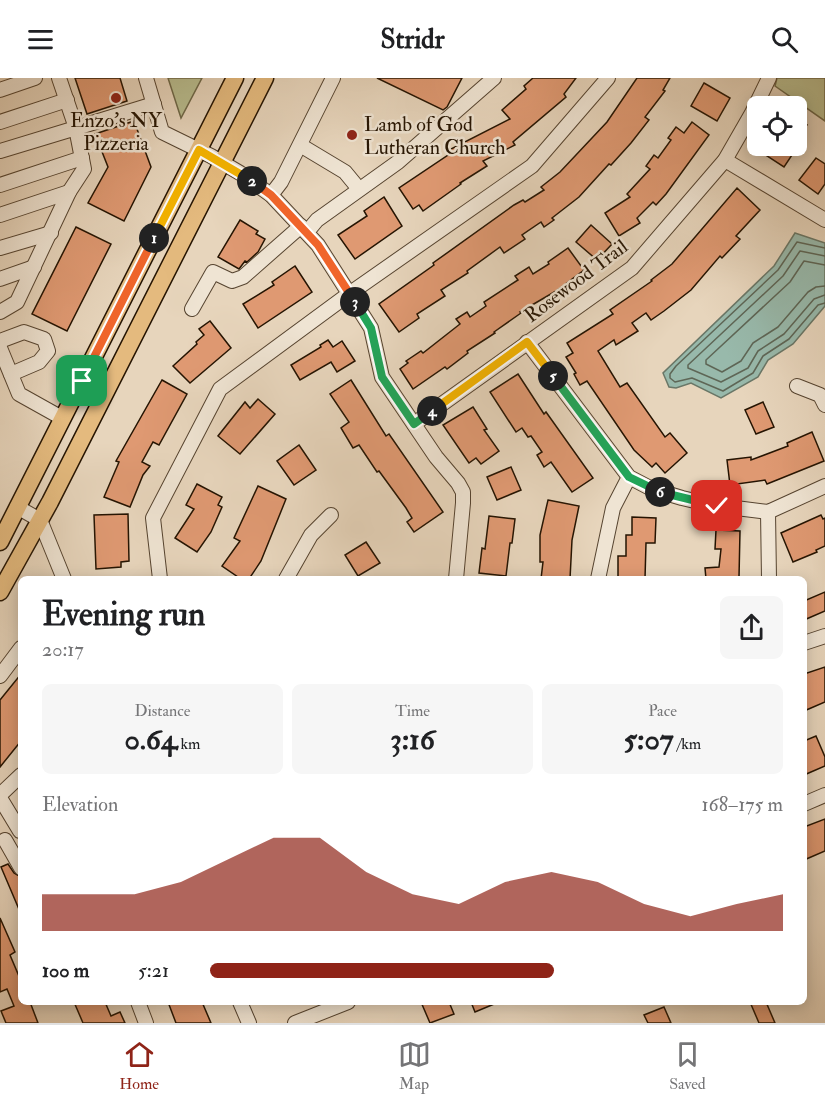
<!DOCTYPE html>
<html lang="en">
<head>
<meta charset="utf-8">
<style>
  :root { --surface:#fff; --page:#f6f6f6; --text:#202124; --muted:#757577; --line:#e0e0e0; --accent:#8f2418 }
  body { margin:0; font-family:"IM FELL Double Pica",serif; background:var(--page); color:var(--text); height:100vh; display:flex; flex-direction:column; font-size:22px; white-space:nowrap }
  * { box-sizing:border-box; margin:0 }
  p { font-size:20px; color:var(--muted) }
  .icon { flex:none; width:33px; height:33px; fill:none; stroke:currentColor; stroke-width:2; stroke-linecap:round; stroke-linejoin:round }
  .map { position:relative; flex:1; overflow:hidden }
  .sheet { position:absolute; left:18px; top:498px; width:789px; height:429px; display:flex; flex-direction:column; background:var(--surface); border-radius:9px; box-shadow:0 3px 15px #0003 }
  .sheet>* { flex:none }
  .controls { position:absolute; left:747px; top:18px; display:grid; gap:12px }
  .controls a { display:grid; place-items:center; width:60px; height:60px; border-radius:9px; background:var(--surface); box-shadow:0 3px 15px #0003; font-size:30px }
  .pin { position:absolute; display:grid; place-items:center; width:51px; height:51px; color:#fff; margin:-26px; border-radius:12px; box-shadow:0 3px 9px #0006 }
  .km { position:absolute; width:30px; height:30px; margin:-15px; border-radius:50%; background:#222; color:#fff; font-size:16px; line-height:30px; text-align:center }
  .round { display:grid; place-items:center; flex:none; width:63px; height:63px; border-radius:9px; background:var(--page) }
  .headline { display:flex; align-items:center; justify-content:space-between; height:102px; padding:0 24px }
  h1 { font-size:33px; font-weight:700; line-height:45px }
  .stats { display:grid; grid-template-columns:repeat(3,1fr); gap:9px; height:102px; padding:6px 24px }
  .stats div { display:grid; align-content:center; border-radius:9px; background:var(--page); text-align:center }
  .stats b { font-size:30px; font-weight:700 }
  .stats small { font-size:16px; font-weight:400 }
  .stats p { font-size:16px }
  .chart { height:168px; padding:12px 24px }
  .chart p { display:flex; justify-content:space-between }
  .chart svg { width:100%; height:108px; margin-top:6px; fill:var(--accent); opacity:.7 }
  ul { padding:0 24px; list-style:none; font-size:20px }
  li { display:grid; grid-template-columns:96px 72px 1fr; align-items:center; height:45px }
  li i { height:15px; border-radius:8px; background:var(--accent) }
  header { display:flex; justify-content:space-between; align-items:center; height:78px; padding:0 24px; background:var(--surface); font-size:27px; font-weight:700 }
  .dock { display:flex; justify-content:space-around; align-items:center; height:84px; border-top:2px solid var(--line); background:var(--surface); font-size:16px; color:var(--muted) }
  .dock a { display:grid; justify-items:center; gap:3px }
  .dock .current { color:var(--accent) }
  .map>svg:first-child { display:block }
  .green { fill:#b8bd8f; stroke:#6e6848; stroke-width:1.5 }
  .water { fill:#98b9ab; stroke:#6a7767; stroke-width:1.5 }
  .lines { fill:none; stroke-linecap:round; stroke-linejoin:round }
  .shore { stroke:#5e6656; stroke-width:1.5 }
  .building { fill:#df9972; stroke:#251402; stroke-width:1.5 }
  .minor-casing { stroke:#564430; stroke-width:16 }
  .major-casing { stroke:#251402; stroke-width:19 }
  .minor { stroke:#efe4d3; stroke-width:14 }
  .major { stroke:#e4ba7e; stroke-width:16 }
  .split-1-casing { stroke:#fff; stroke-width:12 }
  .split-2-casing { stroke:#fff; stroke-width:12 }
  .split-3-casing { stroke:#fff; stroke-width:12 }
  .split-4-casing { stroke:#fff; stroke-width:12 }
  .split-5-casing { stroke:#fff; stroke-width:12 }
  .split-6-casing { stroke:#fff; stroke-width:12 }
  .split-7-casing { stroke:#fff; stroke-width:12 }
  .split-1 { stroke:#f0652b; stroke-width:8 }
  .split-2 { stroke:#f5b400; stroke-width:8 }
  .split-3 { stroke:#f0652b; stroke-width:8 }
  .split-4 { stroke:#22a559; stroke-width:8 }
  .split-5 { stroke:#f5b400; stroke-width:8 }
  .split-6 { stroke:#22a559; stroke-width:8 }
  .split-7 { stroke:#22a559; stroke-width:8 }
  .poi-dot { fill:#8f2418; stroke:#efe4d3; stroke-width:2 }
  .labels { text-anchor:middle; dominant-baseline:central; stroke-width:5; stroke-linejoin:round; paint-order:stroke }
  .poi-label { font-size:20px; fill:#251402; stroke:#efe4d3 }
  .street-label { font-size:20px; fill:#251402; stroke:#efe4d3 }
</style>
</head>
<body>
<header><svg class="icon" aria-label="menu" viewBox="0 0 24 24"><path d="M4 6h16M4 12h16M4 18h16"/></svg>Stridr<svg class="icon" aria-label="search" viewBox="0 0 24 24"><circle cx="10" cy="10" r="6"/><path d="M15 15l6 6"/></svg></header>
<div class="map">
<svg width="825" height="945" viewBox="0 0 825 945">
  <rect width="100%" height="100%" fill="#e7d5bc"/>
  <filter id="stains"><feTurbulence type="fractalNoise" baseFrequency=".00333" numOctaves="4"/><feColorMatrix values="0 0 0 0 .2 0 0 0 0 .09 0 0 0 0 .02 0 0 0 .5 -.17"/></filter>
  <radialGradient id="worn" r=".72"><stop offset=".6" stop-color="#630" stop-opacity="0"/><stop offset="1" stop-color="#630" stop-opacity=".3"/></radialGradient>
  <g class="green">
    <polygon points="168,0 202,0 181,40"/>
    <polygon points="777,0 825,0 825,43 775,8"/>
  </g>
  <polygon class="water" points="795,155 825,165 825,228 793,266 768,282 758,299 721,320 691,305 676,310 669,309 663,295 774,188"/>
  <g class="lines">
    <g class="shore">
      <polyline points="825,170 797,164 778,192 676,288 670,296 670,300 675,304 692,300 723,313 753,295 763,278 789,261 818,227 825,225"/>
      <polyline points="825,178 800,173 783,198 688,287 688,290 721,304 748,290 758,273 784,256 814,221 825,217"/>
      <polyline points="825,187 804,183 790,204 706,282 706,286 722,294 741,283 753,265 778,249 808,214 816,209 825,208"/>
    </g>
  </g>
  <g class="building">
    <polygon points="75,0 120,0 127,23 87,36"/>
    <polygon points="377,0 462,0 447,29 443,32"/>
    <polygon points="533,0 576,0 564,16 566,19 513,64 515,67 483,83 487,88 460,105 461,106 423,133 419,127 413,131 399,110 451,75 449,72 510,41 502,32 526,11 524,8"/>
    <polygon points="637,0 670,0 663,12 665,13 645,39 649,42 631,65 611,87 609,86 579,119 552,140 554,142 544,149 541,144 522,157 525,161 504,175 500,169 467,193 468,195 441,212 445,218 417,236 419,240 399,254 379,226 434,187 433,185 514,127 523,122 525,124 544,112 541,109 560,94 607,44"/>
    <polygon points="704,5 730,20 717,43 691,28"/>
    <polygon points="796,39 807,47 796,60"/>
    <polygon points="134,43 151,89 124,143 88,125 108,89 95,56"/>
    <polygon points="692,44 709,57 666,116 656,127 653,124 637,140 640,145 619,158 605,135 630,119 627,116 650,91 646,88 654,77 658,80 671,62 668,60 676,49 684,55"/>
    <polygon points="752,68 798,68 784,89"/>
    <polygon points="816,80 825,86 825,106 818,116 799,102"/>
    <polygon points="737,110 760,132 736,158 740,161 722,180 720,178 691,212 664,233 651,242 646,235 632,245 638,253 616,267 614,262 598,273 620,309 627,305 665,359 670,355 687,375 665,395 656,385 652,389 634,372 587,303 580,307 574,296 576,295 566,279 573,275 567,265 613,236 610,232 652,203 651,202 672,186"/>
    <polygon points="384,119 402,148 355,181 338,157 367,138 364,133"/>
    <polygon points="240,142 258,153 256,156 265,161 258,174 247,184 245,183 239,191 218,179"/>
    <polygon points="591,147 612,166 597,182 576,164"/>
    <polygon points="76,149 111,166 67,253 32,236"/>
    <polygon points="568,170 584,192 556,213 520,234 521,235 494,254 495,255 467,273 468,275 447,291 445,289 413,311 400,291 408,285 406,283 421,273 423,275 460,246 456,241 467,234 470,239 486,228 484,224 518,202 515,198 529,189 533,196 549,186 548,184"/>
    <polygon points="295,188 312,214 258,250 243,226 274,207 272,204"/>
    <polygon points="210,243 231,270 190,305 173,288 197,266 196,264 204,257 199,251"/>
    <polygon points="328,262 333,269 342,263 355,283 337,294 331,284 300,302 291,287 321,269 320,267"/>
    <polygon points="518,296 544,336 546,334 593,400 572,414 551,384 544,389 537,377 542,374 531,358 528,359 522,350 516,354 490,314"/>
    <polygon points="162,302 187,316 159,367 153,364 142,384 150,388 143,397 130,429 104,419 119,384 116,383"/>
    <polygon points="351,302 386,358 389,356 443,434 414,454 407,444 412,440 406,430 379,393 377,394 359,367 353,370 341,350 349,344 330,316"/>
    <polygon points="258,321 275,336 240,376 218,358 245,324 250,330"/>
    <polygon points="763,324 774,349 756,356 745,332"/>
    <polygon points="473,329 487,351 484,352 499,373 481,386 476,380 469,385 443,347"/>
    <polygon points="812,354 824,383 767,406 765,402 730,407 727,382 751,379 751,382 788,368 787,365"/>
    <polygon points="299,367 316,392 294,407 277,383"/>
    <polygon points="511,389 521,412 497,422 487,399"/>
    <polygon points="197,406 222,419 218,427 222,429 211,454 197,474 175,460 194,431 186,427"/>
    <polygon points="258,408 286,421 261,483 249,501 241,501 222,488 240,463 234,460"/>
    <polygon points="548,422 579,428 572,462 570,501 541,501 543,484 540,484 540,457"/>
    <polygon points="128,436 129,483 121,484 121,489 96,491 94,437"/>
    <polygon points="821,437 823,441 825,440 825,468 816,472 817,474 793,484 781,455"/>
    <polygon points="489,438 515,441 512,465 510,465 506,498 479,495 482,470 485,471"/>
    <polygon points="632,439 656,440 655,465 646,465 645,501 618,501 618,478 626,478 626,457 632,457"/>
    <polygon points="716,452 740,453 739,499 706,501 705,490 719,489 721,471 715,471"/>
    <polygon points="366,464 380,485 358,498 345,477"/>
    <polygon points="825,514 825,533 804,542 804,523"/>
    <polygon points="825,589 825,624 804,633 804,596"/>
    <polygon points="21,596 21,663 0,689 0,622"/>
    <polygon points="816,658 825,679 825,688 804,697 804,663"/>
    <polygon points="825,741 825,773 804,782 804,749"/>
    <polygon points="8,786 14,795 21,799 21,836 1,789"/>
    <polygon points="0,840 15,874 10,877 21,903 21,924 30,924 38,945 6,945 1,933 14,928 7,911 0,914"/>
    <polygon points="74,924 105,924 111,938 120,934 125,945 83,945"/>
    <polygon points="168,924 202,924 211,945 176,945"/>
    <polygon points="421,924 449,924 454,936 430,945"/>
    <polygon points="471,924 499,924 475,934"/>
    <polygon points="750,924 766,924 775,945 759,945"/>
    <polygon points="664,929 671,945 648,945 644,937"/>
  </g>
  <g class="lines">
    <g class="minor-casing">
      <g id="minor">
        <polyline points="59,0 76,50 154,26"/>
        <polyline points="146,0 162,54 211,78 240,95 271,117 318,167 371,250 382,299 436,379 458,405 463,414 463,425 456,501"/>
        <polyline points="0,12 35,0"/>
        <polyline points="0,44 67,22"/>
        <polyline points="300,67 345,94 359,111"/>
        <polyline points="0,73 76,50 84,91 69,114 17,224 0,234"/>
        <polyline points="725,82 825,142"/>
        <polyline points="0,107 82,80"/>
        <polyline points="271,117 281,104 333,0"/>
        <polyline points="0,137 69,114"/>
        <polyline points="307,154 317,142 398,84 494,0"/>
        <polyline points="0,170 51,155"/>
        <polyline points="0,201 34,189"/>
        <polyline points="192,231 213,194 232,203 243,199 301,148"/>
        <polyline points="0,263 24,254 44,261 48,273 39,284 11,296"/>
        <polyline points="527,264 629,399 652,411 682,420 712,427 768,434 825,408"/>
        <polyline points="0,270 19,316 62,340"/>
        <polyline points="797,308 820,317 825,327"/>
        <polyline points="414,346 632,190 725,82 752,35 769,0"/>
        <polyline points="17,429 40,442 64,501"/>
        <polyline points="768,434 769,501"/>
        <polyline points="160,501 153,440 220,311 349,216 532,88 608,0"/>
        <polyline points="286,501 311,457 331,437"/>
        <polyline points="598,501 613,430 629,399"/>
        <polyline points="804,565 825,558"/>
        <polyline points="0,598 21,570"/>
        <polyline points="0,717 21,697"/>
        <polyline points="0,720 20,753"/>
        <polyline points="804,726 825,717"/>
        <polyline points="5,762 21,790"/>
        <polyline points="138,924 146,945"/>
        <polyline points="240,924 249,945"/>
        <polyline points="295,945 348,924"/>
      </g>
    </g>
    <g class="major-casing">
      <g id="major">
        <polyline points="0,464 235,0"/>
        <polyline points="0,514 50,424 265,0"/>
      </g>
    </g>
    <use href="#minor" class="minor"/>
    <use href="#major" class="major"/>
  </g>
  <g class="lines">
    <g class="split-1-casing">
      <polyline id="split-1" points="82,303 154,160"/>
    </g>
    <g class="split-2-casing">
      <polyline id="split-2" points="154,160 199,72 252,103"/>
    </g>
    <g class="split-3-casing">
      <polyline id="split-3" points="252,103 271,117 318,167 355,224"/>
    </g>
    <g class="split-4-casing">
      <polyline id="split-4" points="355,224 371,250 382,299 414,346 432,333"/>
    </g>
    <g class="split-5-casing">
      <polyline id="split-5" points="432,333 527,264 553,298"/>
    </g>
    <g class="split-6-casing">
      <polyline id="split-6" points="553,298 629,399 660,414"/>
    </g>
    <g class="split-7-casing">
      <polyline id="split-7" points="660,414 717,428"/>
    </g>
    <use href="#split-1" class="split-1"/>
    <use href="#split-2" class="split-2"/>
    <use href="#split-3" class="split-3"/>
    <use href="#split-4" class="split-4"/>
    <use href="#split-5" class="split-5"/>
    <use href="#split-6" class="split-6"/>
    <use href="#split-7" class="split-7"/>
  </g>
  <g class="poi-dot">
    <circle cx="116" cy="20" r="6"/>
    <circle cx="352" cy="57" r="6"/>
  </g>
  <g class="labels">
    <g class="poi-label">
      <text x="116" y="42">Enzo's NY<tspan x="116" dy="23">Pizzeria</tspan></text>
      <text x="364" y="46" text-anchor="start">Lamb of God<tspan x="364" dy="23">Lutheran Church</tspan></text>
    </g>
    <g class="street-label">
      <text transform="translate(576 203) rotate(-37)">Rosewood Trail</text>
    </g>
  </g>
  <rect width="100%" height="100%" filter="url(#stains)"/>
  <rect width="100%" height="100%" fill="url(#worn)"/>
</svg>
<div class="controls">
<a><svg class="icon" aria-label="locate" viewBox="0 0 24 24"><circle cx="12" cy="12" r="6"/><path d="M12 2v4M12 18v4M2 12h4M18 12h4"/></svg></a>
</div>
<div class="pin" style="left:82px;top:303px;background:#1e9e55"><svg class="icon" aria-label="arrive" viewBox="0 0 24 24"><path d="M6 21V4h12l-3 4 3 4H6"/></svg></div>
<div class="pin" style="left:717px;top:428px;background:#d93025"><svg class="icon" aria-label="check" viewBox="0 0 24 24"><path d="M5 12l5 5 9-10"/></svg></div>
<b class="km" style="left:154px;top:160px">1</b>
<b class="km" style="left:252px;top:103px">2</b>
<b class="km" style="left:355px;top:224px">3</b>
<b class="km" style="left:432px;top:333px">4</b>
<b class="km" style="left:553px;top:298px">5</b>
<b class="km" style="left:660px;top:414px">6</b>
<section class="sheet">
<div class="headline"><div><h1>Evening run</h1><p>20:17</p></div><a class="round"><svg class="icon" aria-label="share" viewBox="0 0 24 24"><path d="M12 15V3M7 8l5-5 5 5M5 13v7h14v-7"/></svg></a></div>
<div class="stats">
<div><p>Distance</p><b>0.64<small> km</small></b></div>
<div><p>Time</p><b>3:16</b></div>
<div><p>Pace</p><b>5:07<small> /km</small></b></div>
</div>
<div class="chart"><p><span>Elevation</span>168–175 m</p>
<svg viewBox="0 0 160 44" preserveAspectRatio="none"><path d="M0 44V29L10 29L20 29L30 24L40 15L50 6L60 6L70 20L80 29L90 33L100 24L110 20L120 24L130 33L140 38L150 33L160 29V44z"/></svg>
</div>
<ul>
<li><b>100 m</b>5:21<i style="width:60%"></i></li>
</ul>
</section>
</div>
<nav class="dock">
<a class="current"><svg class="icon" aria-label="home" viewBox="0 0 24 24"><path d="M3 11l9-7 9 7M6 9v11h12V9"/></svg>Home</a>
<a><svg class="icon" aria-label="map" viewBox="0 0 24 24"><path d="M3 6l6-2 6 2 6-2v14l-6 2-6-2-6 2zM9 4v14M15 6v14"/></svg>Map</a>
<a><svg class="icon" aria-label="saved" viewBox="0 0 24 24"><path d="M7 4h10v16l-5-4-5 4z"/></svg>Saved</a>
</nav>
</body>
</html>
